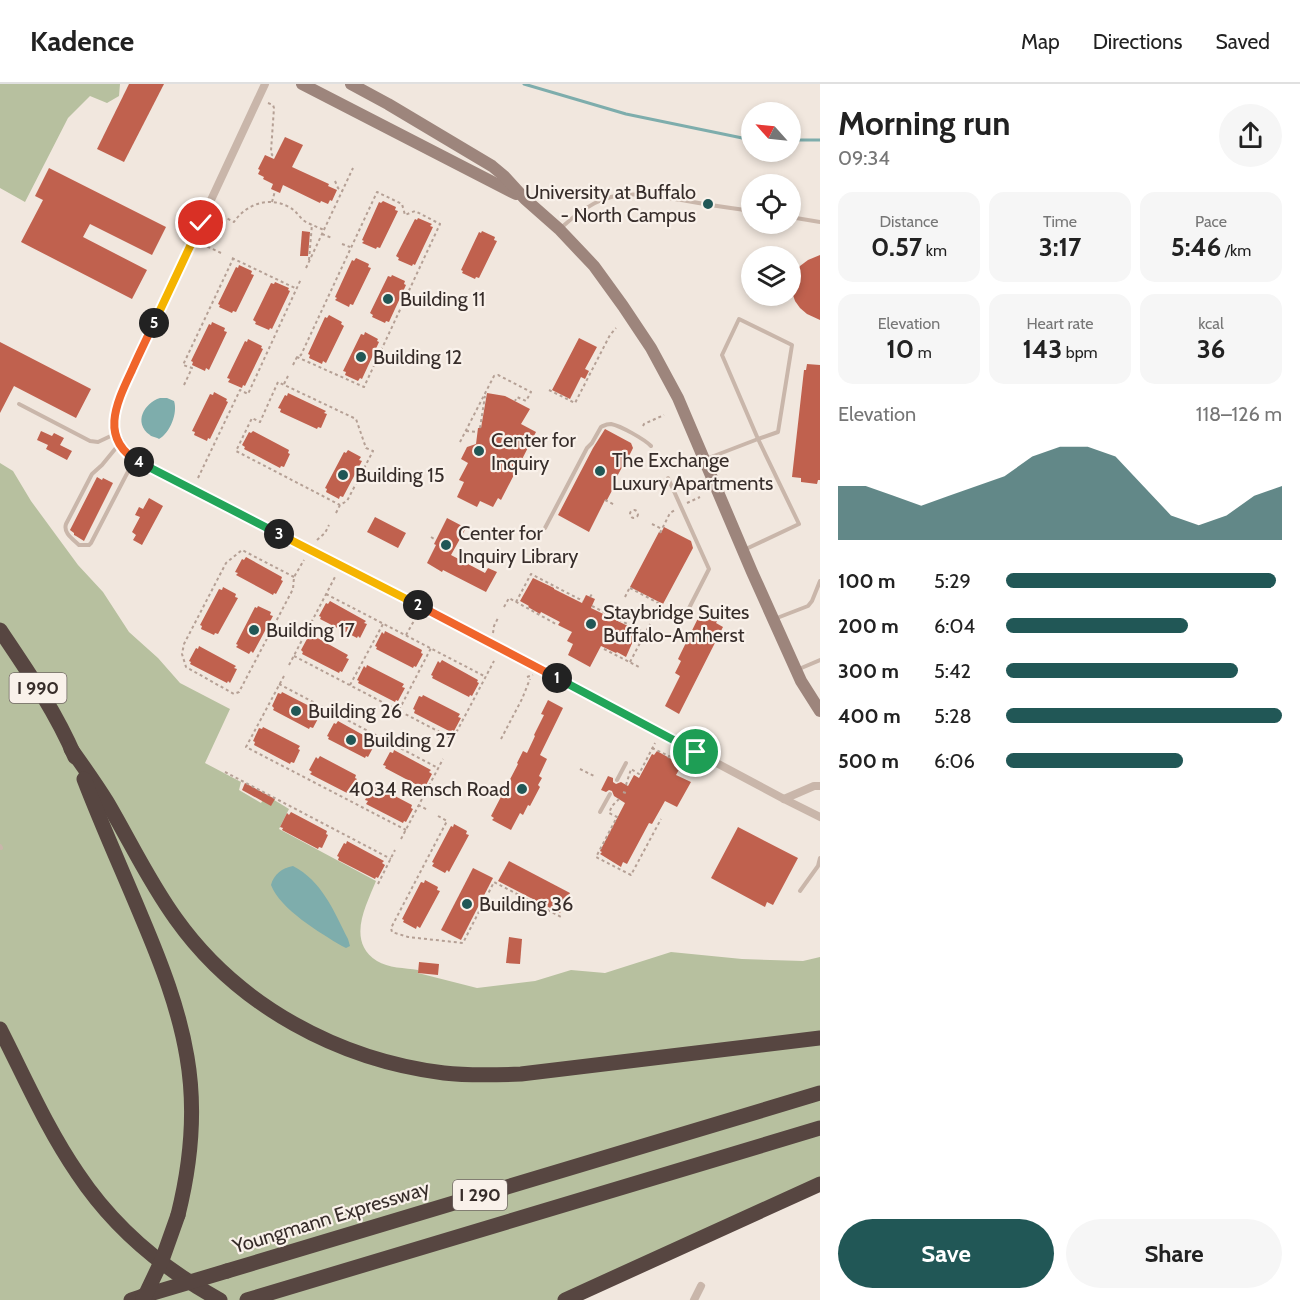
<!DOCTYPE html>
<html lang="en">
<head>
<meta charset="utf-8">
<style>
  :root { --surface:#fff; --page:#f6f6f6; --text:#222; --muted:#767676; --line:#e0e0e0; --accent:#215756 }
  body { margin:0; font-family:Cabin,sans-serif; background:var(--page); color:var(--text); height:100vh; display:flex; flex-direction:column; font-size:22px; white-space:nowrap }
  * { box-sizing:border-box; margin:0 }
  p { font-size:20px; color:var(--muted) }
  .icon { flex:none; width:33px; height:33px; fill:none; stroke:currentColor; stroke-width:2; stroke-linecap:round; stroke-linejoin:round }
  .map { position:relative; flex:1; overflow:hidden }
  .drawer { display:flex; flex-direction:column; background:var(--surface); width:480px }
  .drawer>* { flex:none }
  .needle { width:39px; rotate:297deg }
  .fabs { position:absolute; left:741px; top:18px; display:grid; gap:12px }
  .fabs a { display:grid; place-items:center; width:60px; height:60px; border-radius:50%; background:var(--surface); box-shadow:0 3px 9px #0003; font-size:30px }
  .pin { position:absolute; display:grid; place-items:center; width:51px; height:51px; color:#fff; margin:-26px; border:3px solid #fff; border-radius:50%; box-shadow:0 2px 6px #0007 }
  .km { position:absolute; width:30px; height:30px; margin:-15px; border-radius:50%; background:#222; color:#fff; font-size:16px; line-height:30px; text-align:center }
  .round { display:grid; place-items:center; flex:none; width:63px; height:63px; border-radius:32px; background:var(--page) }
  .headline { display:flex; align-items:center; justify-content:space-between; height:102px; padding:0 18px }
  h1 { font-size:33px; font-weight:700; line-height:45px }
  .stats { display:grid; grid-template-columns:repeat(3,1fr); gap:9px; height:102px; padding:6px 18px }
  .stats div { display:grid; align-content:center; border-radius:15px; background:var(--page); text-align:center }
  .stats b { font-size:26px; font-weight:700 }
  .stats small { font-size:16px; font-weight:400 }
  .stats p { font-size:16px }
  .chart { height:168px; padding:12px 18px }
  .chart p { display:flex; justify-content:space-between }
  .chart svg { width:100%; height:108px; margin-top:6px; fill:var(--accent); opacity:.7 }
  .action { display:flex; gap:12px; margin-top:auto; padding:12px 18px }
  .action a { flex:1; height:69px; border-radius:36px; background:var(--accent); color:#fff; font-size:24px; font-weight:700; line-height:69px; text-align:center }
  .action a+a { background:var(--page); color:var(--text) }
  ul { padding:0 18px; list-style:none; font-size:20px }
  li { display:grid; grid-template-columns:96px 72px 1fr; align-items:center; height:45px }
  li i { height:15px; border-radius:8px; background:var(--accent) }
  header { display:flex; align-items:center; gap:36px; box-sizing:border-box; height:84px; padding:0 30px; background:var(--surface); border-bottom:2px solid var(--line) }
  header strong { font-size:28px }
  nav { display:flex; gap:33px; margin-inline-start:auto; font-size:21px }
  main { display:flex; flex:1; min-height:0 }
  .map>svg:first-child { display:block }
  .green { fill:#b7c09f }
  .water { fill:#7eadac }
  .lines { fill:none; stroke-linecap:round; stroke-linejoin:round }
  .stream { stroke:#7eadac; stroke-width:3 }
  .building { fill:#c0614e }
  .path { stroke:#b5a095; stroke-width:2; stroke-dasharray:3 3; stroke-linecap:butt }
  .lane { stroke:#c9b6aa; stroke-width:4 }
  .street { stroke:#c9b6aa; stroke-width:8 }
  .secondary { stroke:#9d857c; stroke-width:12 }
  .highway { stroke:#574641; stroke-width:15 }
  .highway-bridge { stroke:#574641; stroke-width:15 }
  .split-1-casing { stroke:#fff; stroke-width:12 }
  .split-2-casing { stroke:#fff; stroke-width:12 }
  .split-3-casing { stroke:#fff; stroke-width:12 }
  .split-4-casing { stroke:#fff; stroke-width:12 }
  .split-5-casing { stroke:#fff; stroke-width:12 }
  .split-6-casing { stroke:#fff; stroke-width:12 }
  .split-1 { stroke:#22a559; stroke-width:8 }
  .split-2 { stroke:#f0652b; stroke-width:8 }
  .split-3 { stroke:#f5b400; stroke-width:8 }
  .split-4 { stroke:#22a559; stroke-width:8 }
  .split-5 { stroke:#f0652b; stroke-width:8 }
  .split-6 { stroke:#f5b400; stroke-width:8 }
  .poi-dot { fill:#215756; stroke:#f9f1ea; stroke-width:2 }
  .labels { text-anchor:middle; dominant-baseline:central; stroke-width:4.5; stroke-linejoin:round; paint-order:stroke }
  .shield { fill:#f9f1ea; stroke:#716864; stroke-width:1.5 }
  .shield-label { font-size:18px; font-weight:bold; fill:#372d2a }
  .poi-label { font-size:20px; fill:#372d2a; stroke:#f9f1ea; text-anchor:start }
  .street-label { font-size:20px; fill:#372d2a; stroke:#f9f1ea }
</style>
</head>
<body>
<header>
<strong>Kadence</strong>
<nav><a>Map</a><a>Directions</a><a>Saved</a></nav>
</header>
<main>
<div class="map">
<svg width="820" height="1216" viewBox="0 0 820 1216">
  <rect width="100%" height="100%" fill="#f1e7de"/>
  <g class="green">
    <polygon points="0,0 120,0 119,12 107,19 90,12 68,34 25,118 0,104"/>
    <path d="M0,379L13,387L31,417L78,481L103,508L129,548L158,574L180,599L230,625L205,679L241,698L239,706L261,719L266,711L289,725L279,745L376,797C366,822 346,857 377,877C388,884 405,884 418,886V889L477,904L535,897L571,886L605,889L671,868L742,875L803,877L820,873V1100L565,1216H0Z"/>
  </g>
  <g class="water">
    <path d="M160,314H167L174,317C178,329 170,349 159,355C158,354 150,352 150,351C133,339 144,319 160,314Z"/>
    <path d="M293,782C322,797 334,827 348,855L350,862L346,864L342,862C320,849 280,825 271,801C274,790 282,784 293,782Z"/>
  </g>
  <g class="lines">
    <g class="stream">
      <polyline points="524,0 626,30 752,56"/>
      <polyline points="790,56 820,56"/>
    </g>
  </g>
  <g class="building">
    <polygon points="129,0 164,0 124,78 97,65"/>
    <polygon points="285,53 303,61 292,83 329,100 328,102 337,106 332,117 330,116 328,120 321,117 320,119 283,101 280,109 271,105 273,100 263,95 264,93 258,90 260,86 258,85 265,71 274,75"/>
    <polygon points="49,84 166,143 152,171 90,140 83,153 147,186 132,215 21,158 43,116 35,112"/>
    <polygon points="383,117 396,123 395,126 398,127 380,164 377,163 376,165 362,159 364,157 362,156 379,118 381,119"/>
    <polygon points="418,134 432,140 430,142 433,143 415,181 413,180 412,182 398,176 399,174 396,172 415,135 417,136"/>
    <polygon points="302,147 310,148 308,172 300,172"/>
    <polygon points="482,147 495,153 494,156 497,157 479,194 476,193 475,195 462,189 463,187 461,186 479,148 481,149"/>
    <polygon points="820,171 820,236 807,230 800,224 795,217 792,208 792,199 795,190 800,182 808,176"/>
    <polygon points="356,174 369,180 368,183 371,184 353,221 350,220 349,223 335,216 337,214 335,213 352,176 354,177"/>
    <polygon points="239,181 252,187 251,190 254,191 236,228 233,227 232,229 219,223 220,221 218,220 236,183 238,184"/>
    <polygon points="392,191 405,197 404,200 406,201 389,238 386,237 385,239 372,233 373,231 370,229 388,192 391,193"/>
    <polygon points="275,198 289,204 288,206 290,207 272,245 270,244 269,246 255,240 256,238 253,236 271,199 274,200"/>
    <polygon points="329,231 342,238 341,240 344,242 326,279 323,277 322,280 309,274 310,271 308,270 325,233 327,234"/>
    <polygon points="212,238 225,244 224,247 227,248 209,286 206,284 205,287 192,281 193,278 191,277 209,240 211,241"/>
    <polygon points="365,248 378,255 377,257 379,258 362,295 360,294 358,297 345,291 346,288 343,287 361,250 364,251"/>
    <polygon points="579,254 597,263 585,285 589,287 585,295 581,293 570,315 552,306"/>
    <polygon points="248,255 262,262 261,264 263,265 245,302 243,301 242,304 228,298 230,295 227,294 245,257 247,258"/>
    <polygon points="0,258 91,305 76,334 14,302 0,329"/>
    <polygon points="807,280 820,281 820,396 818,396 817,400 801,398 801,394 792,393 804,286 806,286"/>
    <polygon points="214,308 227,315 226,317 228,318 210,355 208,354 207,357 194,351 195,348 192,347 210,310 213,311"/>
    <polygon points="288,309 326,327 324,329 327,330 321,344 318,343 317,345 280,328 281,325 278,324 285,311 287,312"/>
    <polygon points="487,309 505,312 530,325 521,340 536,348 501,416 498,414 493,423 480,417 477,423 457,413 464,398 459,396 468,379 461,375 467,363 476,360 478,344 481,344"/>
    <polygon points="605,345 631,359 633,364 627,376 626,376 614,398 616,399 607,416 605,416 589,448 558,431 593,364"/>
    <polygon points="41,347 52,352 54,349 64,354 60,361 72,367 67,376 46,365 48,361 37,356"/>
    <polygon points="253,347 289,366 288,369 290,370 284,383 281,382 280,384 244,365 245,363 242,361 249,348 251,349"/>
    <polygon points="348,366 361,373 359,376 362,377 343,413 340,412 339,415 326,408 327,405 325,404 344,368 346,369"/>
    <polygon points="97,393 102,396 103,394 113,399 84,457 76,452 74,451 74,449 70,446"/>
    <polygon points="149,414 163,422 142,461 133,456 136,451 132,448 140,433 135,431 139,423 143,425"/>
    <polygon points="375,433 406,449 398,464 367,448"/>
    <polygon points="447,434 466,444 451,471 485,489 488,484 497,488 486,508 443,486 442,488 427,479 436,461 434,460"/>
    <polygon points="664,443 691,457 693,464 663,520 630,503 659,448 661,449"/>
    <polygon points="246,473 282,493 281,496 283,497 276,510 274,509 273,511 236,491 238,489 235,488 242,475 244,476"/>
    <polygon points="533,494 554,504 554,505 582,519 586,511 595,515 591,524 630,543 629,544 637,548 626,573 617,568 616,569 601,562 590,583 568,571 573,560 567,557 572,548 558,541 560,538 541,528 540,530 528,523 529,522 520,517"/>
    <polygon points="223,503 236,510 235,513 238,514 218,550 215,549 214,551 201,545 202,542 200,541 219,505 222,506"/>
    <polygon points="330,517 366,537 364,539 367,540 360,554 358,552 357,554 320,535 321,533 319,532 326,519 328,520"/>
    <polygon points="258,522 271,528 270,531 273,532 253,569 251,567 249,570 236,563 238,561 236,560 255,523 257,524"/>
    <polygon points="704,522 716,528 714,532 719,534 716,539 723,543 679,630 665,622 680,592 675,589 681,577 678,575"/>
    <polygon points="385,547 422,566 421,569 423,570 416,583 414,582 413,584 376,565 377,563 375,562 382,548 384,550"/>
    <polygon points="312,551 348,571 346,574 349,575 342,588 340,587 339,589 302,570 303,568 301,566 308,553 310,554"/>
    <polygon points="199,562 236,582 234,584 237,585 230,599 228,597 227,599 190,580 191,578 189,577 196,564 198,565"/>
    <polygon points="442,576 478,596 477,598 479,599 472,612 470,611 469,613 432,594 433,592 431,591 438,577 440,579"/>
    <polygon points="367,581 404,600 402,603 405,604 398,617 396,616 395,618 358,599 359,597 357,596 364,582 366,584"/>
    <polygon points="282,608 319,627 317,630 320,631 313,644 310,643 309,645 273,626 274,624 272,622 278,609 281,610"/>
    <polygon points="423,611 460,630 458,633 461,634 454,647 452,646 451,648 414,629 415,626 413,625 419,612 422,613"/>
    <polygon points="548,616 563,624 540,671 547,675 539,692 542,694 538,701 540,703 530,722 528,721 523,731 520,729 511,746 492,736 494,734 491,732 518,680 517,679 523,667 527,669 535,652 534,651 544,631 541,630"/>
    <polygon points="338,637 374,657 373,659 375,660 368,673 366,672 365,674 328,655 329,653 327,652 334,639 336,640"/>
    <polygon points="263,643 300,662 298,665 300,666 294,679 291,678 290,680 254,661 255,658 253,657 259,644 262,645"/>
    <polygon points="394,666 431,686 429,688 432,690 425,703 422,701 421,703 385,684 386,682 383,681 390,668 393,669"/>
    <polygon points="657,667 680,680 678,684 680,684 676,691 691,698 677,723 665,717 652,740 649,739 627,780 623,778 621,783 600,770 602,768 600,767 625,719 614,712 612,707 609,706 606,708 601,706 608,692 613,694 613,698 616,700 621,698 628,702 634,691 639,694 652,670 654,671"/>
    <polygon points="320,672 356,691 355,694 357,695 350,708 348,707 347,709 310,690 312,688 309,686 316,673 318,675"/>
    <polygon points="245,699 275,715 271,722 242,706"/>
    <polygon points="376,702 412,721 411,724 413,725 406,738 404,737 403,739 366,720 368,717 365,716 372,703 374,704"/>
    <polygon points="291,728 327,747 326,750 328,751 322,764 319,763 318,765 282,746 283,744 280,743 287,729 289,731"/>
    <polygon points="454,740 467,747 466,750 469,751 449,788 447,786 445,789 432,782 434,779 432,778 451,742 453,743"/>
    <polygon points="738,743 798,774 773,821 767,818 765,823 711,794"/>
    <polygon points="347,757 384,777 382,779 385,781 378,794 376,793 375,795 338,776 339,773 337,772 344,759 346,760"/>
    <polygon points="509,777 570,809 560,829 498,797"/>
    <polygon points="473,784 493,794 461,856 441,846"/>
    <polygon points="425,796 438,803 437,806 440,807 420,844 417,842 416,845 403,838 404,836 402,835 421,798 424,799"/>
    <polygon points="509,853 522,855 520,880 506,879"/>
    <polygon points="419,878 439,880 438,891 418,889"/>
  </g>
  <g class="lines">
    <g class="path">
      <polyline points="268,19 273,21 274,24 271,67 272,71 275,73"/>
      <polyline points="335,97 338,104 342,107"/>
      <polyline points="272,118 275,107"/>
      <path d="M217,129L234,138C246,120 269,112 289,123C295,126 298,131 303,136C308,140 318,143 324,146"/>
      <polyline points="322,150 332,154"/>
      <polyline points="202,160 221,169"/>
      <polyline points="342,160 350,163"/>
      <polyline points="232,174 297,205"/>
      <polyline points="309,176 312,140"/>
      <polyline points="306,184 353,84"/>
      <polyline points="293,281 297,273 301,271 377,108 402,120 405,131 415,127 440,140 364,303 297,273"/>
      <polyline points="284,300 288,292"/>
      <polyline points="184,301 192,284 183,281 233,175"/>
      <polyline points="549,306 575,319 610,251 616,244"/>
      <polyline points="643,342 644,340 664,331"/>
      <polyline points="480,344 485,312"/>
      <polyline points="466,347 477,348"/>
      <polyline points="460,358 494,292 498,291 531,308 526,317 517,313 515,317"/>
      <polyline points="198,394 240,306 248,310 301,195"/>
      <polyline points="605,416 615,421"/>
      <polyline points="687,419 700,413"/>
      <circle cx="634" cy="430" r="4"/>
      <polyline points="336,429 340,421 347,417 373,367 366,364 356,335 278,298 260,338 252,334 236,367 340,421"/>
      <polyline points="652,440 662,445"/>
      <polyline points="660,449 670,429 675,426"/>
      <polyline points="431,453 436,456"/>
      <polyline points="317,456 325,449 329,441"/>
      <polyline points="294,493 242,466 226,479 184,560 182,570 186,583 234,610 239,608 293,505 294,493 304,476"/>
      <polyline points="630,504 660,520 656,529"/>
      <polyline points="326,510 486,593"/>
      <polyline points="590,513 592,510"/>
      <polyline points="625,513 629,505"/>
      <polyline points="516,518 531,490 583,517"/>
      <polyline points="592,522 645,549"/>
      <polyline points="504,523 509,514 556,540"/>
      <polyline points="493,549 494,542 498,534"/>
      <polyline points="406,551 415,535"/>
      <polyline points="604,565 639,583"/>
      <polyline points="294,572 453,655"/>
      <polyline points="630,578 650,540"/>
      <polyline points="289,581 335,493"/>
      <polyline points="284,592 246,663 406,746"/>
      <polyline points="527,593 533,591"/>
      <polyline points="279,600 438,684"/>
      <polyline points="350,601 383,540"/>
      <polyline points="399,626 431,564"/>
      <polyline points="501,655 522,615 530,595"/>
      <polyline points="448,664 494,577"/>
      <polyline points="652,664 669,672 668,675"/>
      <polyline points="580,685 596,693"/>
      <polyline points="225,688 391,775"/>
      <polyline points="626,701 631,685 639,690 655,659"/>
      <polyline points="623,708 626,709"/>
      <polyline points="619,715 612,722 609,729 617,733 596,773 631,791 661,735"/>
      <polyline points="418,721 428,726"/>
      <polyline points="438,732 447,737 391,844 392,848 408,853 463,859 494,798 561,833"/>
      <polyline points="401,755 443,675"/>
      <polyline points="378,800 395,766"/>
    </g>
    <g class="lane">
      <polyline points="790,133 820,138"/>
      <path d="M562,143C574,132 588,121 604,115C632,106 659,113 687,117C709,121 730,124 752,127"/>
      <polyline points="19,320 90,357 98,358 115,350"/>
      <path d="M120,359L102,381L92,390L66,440C63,449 73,455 79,461H89L91,459L134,376"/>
      <polyline points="706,375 758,355 722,271 739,235 792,261 778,348 758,355 799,440 746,465"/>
      <polyline points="668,394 709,485 685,532 672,534"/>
      <path d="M545,444L587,364L592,359L601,343C605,341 606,340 611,340C621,342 644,355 651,362"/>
      <polyline points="777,534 808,522 812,517 820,497"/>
      <polyline points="799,585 820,576"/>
      <polyline points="617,696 626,679"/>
      <polyline points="600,728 610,710"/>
      <polyline points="0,762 1,764"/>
      <polyline points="800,807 818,782 820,774"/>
    </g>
    <g class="street">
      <path d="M265,0L117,318C110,344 119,366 142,379L516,572L784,715L820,733"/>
      <polyline points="784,715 814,702 820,702"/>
      <polyline points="694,1216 701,1202"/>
    </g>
    <g class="secondary">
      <polyline points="302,0 516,110"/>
      <polyline points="351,0 388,20 492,82 504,92 525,115 559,145 594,182 623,222 651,264 678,314 752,488 801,597 820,627"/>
    </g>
    <g class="highway">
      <path d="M0,546C27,586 56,628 75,673"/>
      <path d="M71,665C83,682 96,700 107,718C130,757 149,798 176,835C238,922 339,976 444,989C470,992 496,991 521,990L820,954"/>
      <path d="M84,695C102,742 123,788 142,834C161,879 179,925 187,973C196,1025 191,1079 178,1131"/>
      <path d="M0,945C25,994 47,1045 78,1090C114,1144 163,1185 220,1216"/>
      <polyline points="227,1187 820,1009"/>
      <polyline points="131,1216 143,1212"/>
      <polyline points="247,1216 820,1044"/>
      <polyline points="565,1216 820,1100"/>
    </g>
    <g class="highway-bridge">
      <polyline points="143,1212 227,1187"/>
      <polyline points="143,1216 162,1176 178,1131"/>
    </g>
  </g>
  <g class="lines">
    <g class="split-1-casing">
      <polyline id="split-1" points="557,594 696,668"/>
    </g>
    <g class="split-2-casing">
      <polyline id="split-2" points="418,521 557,594"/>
    </g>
    <g class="split-3-casing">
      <polyline id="split-3" points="279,450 418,521"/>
    </g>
    <g class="split-4-casing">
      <polyline id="split-4" points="139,378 279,450"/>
    </g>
    <g class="split-5-casing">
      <path id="split-5" d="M139,378C98,355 117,318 132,286C139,270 147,254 154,239"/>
    </g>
    <g class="split-6-casing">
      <polyline id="split-6" points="154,239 201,139"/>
    </g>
    <use href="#split-1" class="split-1"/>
    <use href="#split-2" class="split-2"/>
    <use href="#split-3" class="split-3"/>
    <use href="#split-4" class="split-4"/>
    <use href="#split-5" class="split-5"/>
    <use href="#split-6" class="split-6"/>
  </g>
  <g class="poi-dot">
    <circle cx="708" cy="120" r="6"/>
    <circle cx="388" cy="215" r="6"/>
    <circle cx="361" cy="273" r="6"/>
    <circle cx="479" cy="367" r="6"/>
    <circle cx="600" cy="387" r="6"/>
    <circle cx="343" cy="391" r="6"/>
    <circle cx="446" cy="461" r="6"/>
    <circle cx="591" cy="540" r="6"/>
    <circle cx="254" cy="546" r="6"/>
    <circle cx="296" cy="627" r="6"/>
    <circle cx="351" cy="656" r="6"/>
    <circle cx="522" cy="705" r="6"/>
    <circle cx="467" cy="820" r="6"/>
  </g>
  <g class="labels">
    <g class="shield">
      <rect x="9.5" y="589" width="57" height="30" rx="4.5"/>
      <rect x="453" y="1096" width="54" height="30" rx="4.5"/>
    </g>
    <g class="shield-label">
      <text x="38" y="604">I 990</text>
      <text x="480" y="1111">I 290</text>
    </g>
    <g class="poi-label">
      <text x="696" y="108" text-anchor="end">University at Buffalo<tspan x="696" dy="23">- North Campus</tspan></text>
      <text x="400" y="215">Building 11</text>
      <text x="373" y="273">Building 12</text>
      <text x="491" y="356">Center for<tspan x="491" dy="23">Inquiry</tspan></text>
      <text x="612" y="376">The Exchange<tspan x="612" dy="23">Luxury Apartments</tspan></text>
      <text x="355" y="391">Building 15</text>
      <text x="458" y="449">Center for<tspan x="458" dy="23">Inquiry Library</tspan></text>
      <text x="603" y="528">Staybridge Suites<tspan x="603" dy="23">Buffalo-Amherst</tspan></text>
      <text x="266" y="546">Building 17</text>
      <text x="308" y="627">Building 26</text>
      <text x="363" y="656">Building 27</text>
      <text x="510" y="705" text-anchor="end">4034 Rensch Road</text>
      <text x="479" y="820">Building 36</text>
    </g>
    <g class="street-label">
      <text transform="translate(331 1133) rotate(-17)">Youngmann Expressway</text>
    </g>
  </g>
</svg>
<div class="fabs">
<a><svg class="needle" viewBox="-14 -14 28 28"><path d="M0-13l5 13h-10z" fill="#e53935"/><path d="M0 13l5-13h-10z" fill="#767676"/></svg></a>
<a><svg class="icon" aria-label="locate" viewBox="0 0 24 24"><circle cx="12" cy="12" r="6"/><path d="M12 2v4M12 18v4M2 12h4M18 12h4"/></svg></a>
<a><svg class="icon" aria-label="layers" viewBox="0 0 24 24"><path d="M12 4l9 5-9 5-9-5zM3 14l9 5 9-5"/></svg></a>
</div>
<div class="pin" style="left:696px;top:668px;background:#1e9e55"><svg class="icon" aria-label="arrive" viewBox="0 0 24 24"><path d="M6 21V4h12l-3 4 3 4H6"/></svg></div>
<div class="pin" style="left:201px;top:139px;background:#d93025"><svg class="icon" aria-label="check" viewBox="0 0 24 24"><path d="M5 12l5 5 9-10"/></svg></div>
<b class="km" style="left:557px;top:594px">1</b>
<b class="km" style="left:418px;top:521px">2</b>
<b class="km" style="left:279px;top:450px">3</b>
<b class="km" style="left:139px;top:378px">4</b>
<b class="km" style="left:154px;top:239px">5</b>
</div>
<section class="drawer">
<div class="headline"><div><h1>Morning run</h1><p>09:34</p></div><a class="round"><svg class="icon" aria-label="share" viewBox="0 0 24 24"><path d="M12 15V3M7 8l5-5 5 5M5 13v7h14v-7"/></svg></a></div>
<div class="stats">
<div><p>Distance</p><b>0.57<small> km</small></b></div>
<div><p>Time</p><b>3:17</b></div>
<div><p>Pace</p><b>5:46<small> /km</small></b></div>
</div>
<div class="stats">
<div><p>Elevation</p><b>10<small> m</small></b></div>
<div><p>Heart rate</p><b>143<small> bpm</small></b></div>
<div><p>kcal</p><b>36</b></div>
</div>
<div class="chart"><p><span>Elevation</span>118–126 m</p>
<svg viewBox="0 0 160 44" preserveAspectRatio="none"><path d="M0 44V22L10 22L20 26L30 30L40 26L50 22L60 18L70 10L80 6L90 6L100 10L110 22L120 34L130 38L140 34L150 26L160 22V44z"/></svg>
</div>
<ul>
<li><b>100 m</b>5:29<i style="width:98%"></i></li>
<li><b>200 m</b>6:04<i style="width:66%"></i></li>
<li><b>300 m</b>5:42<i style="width:84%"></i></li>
<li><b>400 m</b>5:28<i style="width:100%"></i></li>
<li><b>500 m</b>6:06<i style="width:64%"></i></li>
</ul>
<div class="action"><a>Save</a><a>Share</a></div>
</section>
</main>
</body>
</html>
